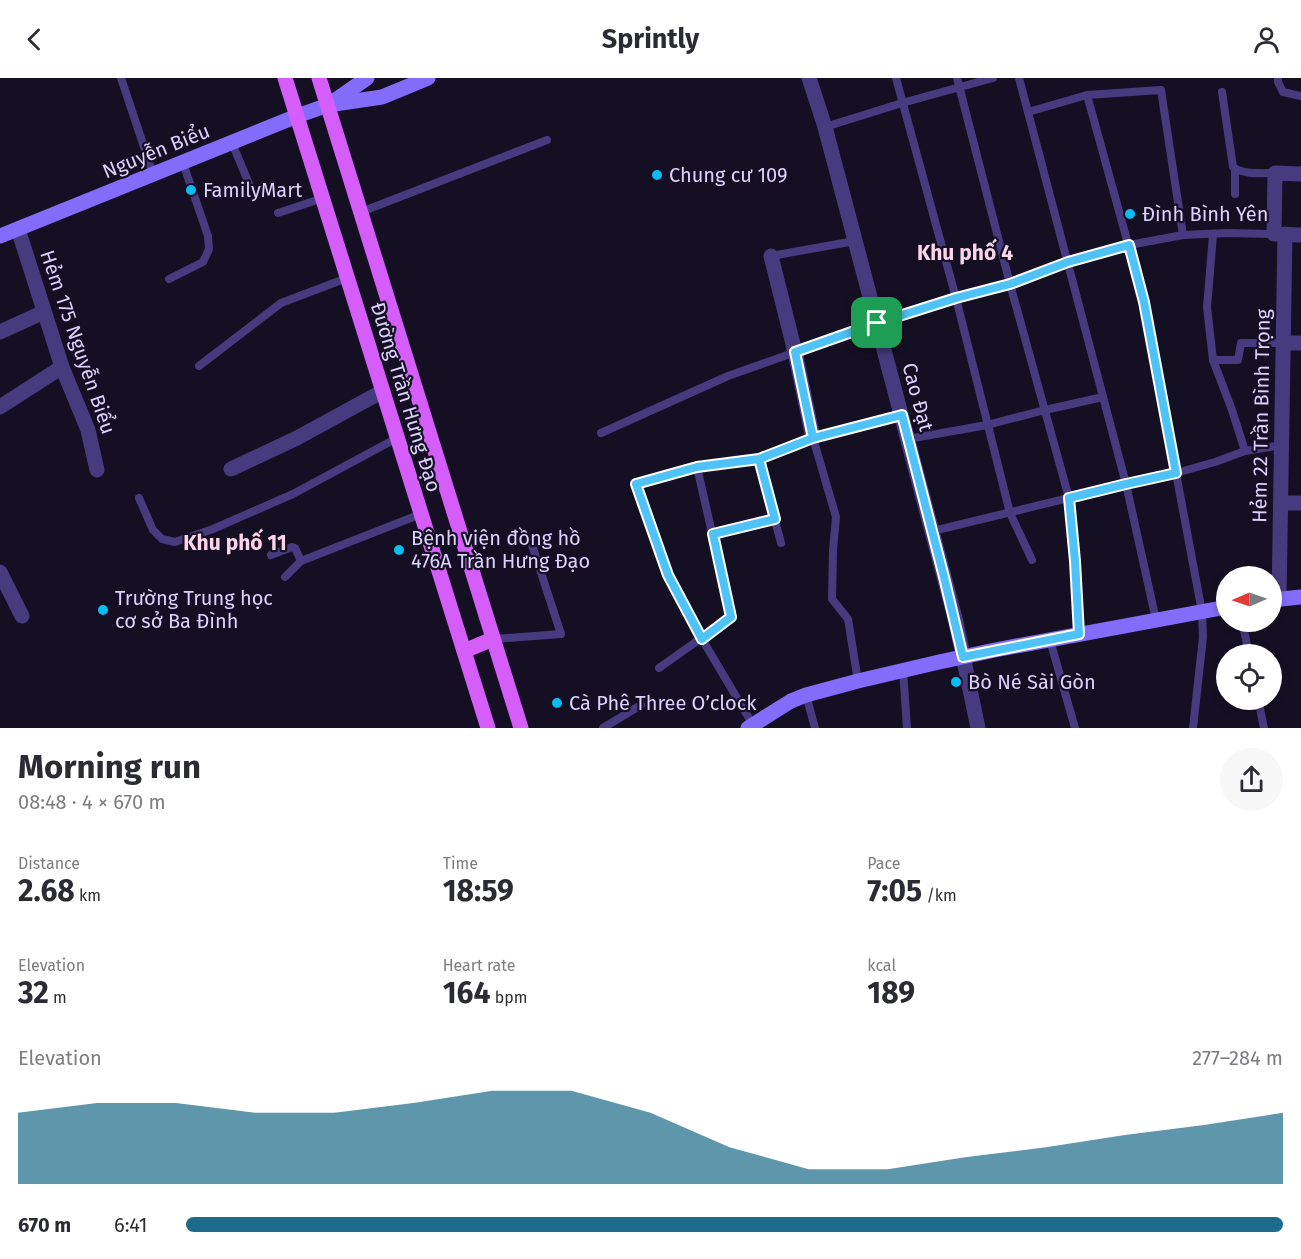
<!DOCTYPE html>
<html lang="en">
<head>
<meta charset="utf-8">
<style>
  :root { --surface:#fff; --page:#f7f7f7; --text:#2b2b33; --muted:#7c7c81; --accent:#1b6c8a }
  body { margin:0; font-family:"Fira Sans",sans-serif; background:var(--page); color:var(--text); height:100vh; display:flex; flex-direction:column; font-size:22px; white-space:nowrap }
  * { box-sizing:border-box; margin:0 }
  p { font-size:20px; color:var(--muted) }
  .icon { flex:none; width:33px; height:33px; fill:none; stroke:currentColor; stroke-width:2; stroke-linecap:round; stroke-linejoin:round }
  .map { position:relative; height:650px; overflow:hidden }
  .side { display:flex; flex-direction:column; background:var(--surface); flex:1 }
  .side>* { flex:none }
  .needle { width:39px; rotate:268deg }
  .controls { position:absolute; left:1216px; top:488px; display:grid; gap:12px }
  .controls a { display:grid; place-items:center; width:66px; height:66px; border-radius:50%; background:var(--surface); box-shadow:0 3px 9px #0003; font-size:30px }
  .pin { position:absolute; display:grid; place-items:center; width:51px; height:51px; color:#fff; margin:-26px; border-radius:12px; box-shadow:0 3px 9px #0006 }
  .round { display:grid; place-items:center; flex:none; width:63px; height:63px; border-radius:32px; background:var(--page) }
  .overview { display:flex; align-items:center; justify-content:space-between; height:102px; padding:0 18px }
  h1 { font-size:33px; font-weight:700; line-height:45px }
  .metrics { display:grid; grid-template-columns:repeat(3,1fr); gap:9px; height:102px; padding:6px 18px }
  .metrics div { display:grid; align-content:center }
  .metrics b { font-size:30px; font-weight:700 }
  .metrics small { font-size:16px; font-weight:400 }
  .metrics p { font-size:16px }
  .chart { height:168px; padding:12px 18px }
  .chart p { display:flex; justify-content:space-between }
  .chart svg { width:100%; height:108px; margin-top:6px; fill:var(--accent); opacity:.7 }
  ul { padding:0 18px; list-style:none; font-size:20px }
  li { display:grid; grid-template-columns:96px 72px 1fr; align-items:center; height:45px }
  li i { height:15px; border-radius:8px; background:var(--accent) }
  header { display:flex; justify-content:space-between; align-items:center; height:78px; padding:0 18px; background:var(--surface); font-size:27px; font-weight:700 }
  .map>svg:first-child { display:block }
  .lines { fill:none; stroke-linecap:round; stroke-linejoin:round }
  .lane { stroke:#473b80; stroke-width:8 }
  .street { stroke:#473b80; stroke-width:15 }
  .secondary { stroke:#836cfa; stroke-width:15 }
  .primary { stroke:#d55dfa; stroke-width:15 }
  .route-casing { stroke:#fff; stroke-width:12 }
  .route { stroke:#4fc3f7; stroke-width:8 }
  .poi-dot { fill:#08bcf4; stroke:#150f23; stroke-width:2 }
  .labels { text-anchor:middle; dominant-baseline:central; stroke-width:4.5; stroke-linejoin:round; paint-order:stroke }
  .street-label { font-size:20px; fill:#ddd2fe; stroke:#150f23 }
  .poi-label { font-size:20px; fill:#ddd2fe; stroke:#150f23; text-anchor:start }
  .neighbourhood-label { font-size:21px; font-weight:bold; fill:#fed4e9; stroke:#150f23 }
</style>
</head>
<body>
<header><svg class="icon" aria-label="back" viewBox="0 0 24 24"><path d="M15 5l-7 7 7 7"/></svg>Sprintly<svg class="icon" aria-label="person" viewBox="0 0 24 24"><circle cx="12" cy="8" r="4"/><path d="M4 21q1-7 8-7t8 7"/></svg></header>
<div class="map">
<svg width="1301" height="650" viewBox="0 0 1301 650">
  <rect width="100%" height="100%" fill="#150f23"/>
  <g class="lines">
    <g class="lane">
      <polyline points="121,0 153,96"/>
      <polyline points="896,0 956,220 1010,435 1032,482"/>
      <polyline points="957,0 1010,206 1069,420 1075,483 1079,557"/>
      <polyline points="1019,0 1126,406 1156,542"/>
      <polyline points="1278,0 1278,4 1283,14 1301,18"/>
      <path d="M1222,14L1233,89C1243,97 1262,95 1275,95"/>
      <polyline points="1087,17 1144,224 1202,534 1203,559 1193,650"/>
      <polyline points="1028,34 1087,17 1161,12 1183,157"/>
      <polyline points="825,49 902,25 993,0"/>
      <polyline points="232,65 250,108"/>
      <polyline points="1235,116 1235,91"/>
      <polyline points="361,134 547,62"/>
      <polyline points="278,135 323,120"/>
      <polyline points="1213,157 1207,229 1213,282 1232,332 1245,373"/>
      <polyline points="771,178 855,163"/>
      <polyline points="169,201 203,184 209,171 208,158 183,85"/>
      <polyline points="1213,282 1238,282 1241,265 1284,265"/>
      <polyline points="199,288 281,225 347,200"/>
      <polyline points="601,355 728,298 877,245 956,220 1010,206 1067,184 1129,167 1183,157 1227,155 1274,156"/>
      <polyline points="813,360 836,439 833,472 832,521 848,541 858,603"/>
      <polyline points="908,361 987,347 1045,332 1103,319"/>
      <polyline points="759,381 781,465"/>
      <polyline points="139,420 153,452 162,461 175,464 213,451 293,416 397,360"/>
      <polyline points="933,453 1126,406 1176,395 1215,384 1245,373 1282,367"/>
      <polyline points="713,456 775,441"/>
      <polyline points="271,477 292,469 295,470 301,483"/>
      <polyline points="285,499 301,483 421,436"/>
      <polyline points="1242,543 1249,576"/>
      <polyline points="493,561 561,556 530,461"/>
      <polyline points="1050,562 1075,650"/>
      <polyline points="659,590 731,539 697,389"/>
      <polyline points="903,592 907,650"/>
      <polyline points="806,617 815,650"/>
      <polyline points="1258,621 1264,650"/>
      <polyline points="753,647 702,561 668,497 636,406 697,389 759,381 813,360 901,337"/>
      <polyline points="603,650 641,627"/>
    </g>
    <g class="street">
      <polyline points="809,0 825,49 956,544 978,650"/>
      <polyline points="1301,96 1275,95 1274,156 1301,157"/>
      <polyline points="18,151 62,289 88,352 97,392"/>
      <polyline points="771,178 795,274 813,360"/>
      <polyline points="0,254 44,234"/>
      <polyline points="1284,265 1301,265"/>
      <polyline points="0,329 62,289"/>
      <polyline points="231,391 297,360 383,313"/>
      <polyline points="1281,425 1301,425"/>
      <polyline points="0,494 22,538"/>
      <polyline points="1279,521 1285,156"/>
    </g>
    <g class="secondary">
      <polyline points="330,26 367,0"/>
      <polyline points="0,158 297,38 328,27 382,19 428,0"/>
      <polyline points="1272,522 1301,519"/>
      <polyline points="748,650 791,623 806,617 858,603 939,584 995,572 1227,529"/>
    </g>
    <g class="primary">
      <polyline points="285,0 488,650"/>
      <polyline points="319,0 521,650"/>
      <polyline points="464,573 493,561"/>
    </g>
  </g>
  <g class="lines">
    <g class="route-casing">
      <polyline id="route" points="877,245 795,274 813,360 759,381 775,441 713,456 731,539 702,561 668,497 636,406 697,389 759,381 813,360 902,337 944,499 963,579 1079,556 1075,483 1069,420 1126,406 1176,395 1144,224 1129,167 1068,184 1010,206 956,220 877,245"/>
    </g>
    <use href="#route" class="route"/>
  </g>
  <g class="poi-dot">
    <circle cx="657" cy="97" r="6"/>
    <circle cx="191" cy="112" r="6"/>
    <circle cx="1130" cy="136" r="6"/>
    <circle cx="399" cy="472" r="6"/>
    <circle cx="103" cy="532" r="6"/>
    <circle cx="956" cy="604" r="6"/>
    <circle cx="557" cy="625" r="6"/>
  </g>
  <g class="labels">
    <g class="street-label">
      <text transform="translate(156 73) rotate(-22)">Nguyễn Biểu</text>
      <text transform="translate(78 264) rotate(71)">Hẻm 175 Nguyễn Biểu</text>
      <text transform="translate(406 319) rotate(73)">Đường Trần Hưng Đạo</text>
      <text transform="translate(918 319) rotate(75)">Cao Đạt</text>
      <text transform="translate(1261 338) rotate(-89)">Hẻm 22 Trần Bình Trọng</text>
    </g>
    <g class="poi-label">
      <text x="669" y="97">Chung cư 109</text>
      <text x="203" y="112">FamilyMart</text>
      <text x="1142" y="136">Đình Bình Yên</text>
      <text x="411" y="460">Bệnh viện đồng hồ<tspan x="411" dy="23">476A Trần Hưng Đạo</tspan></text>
      <text x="115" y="520">Trường Trung học<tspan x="115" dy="23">cơ sở Ba Đình</tspan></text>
      <text x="968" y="604">Bò Né Sài Gòn</text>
      <text x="569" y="625">Cà Phê Three O’clock</text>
    </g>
    <g class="neighbourhood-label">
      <text x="965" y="175">Khu phố 4</text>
      <text x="235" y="465">Khu phố 11</text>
    </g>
  </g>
</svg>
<div class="controls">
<a><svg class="needle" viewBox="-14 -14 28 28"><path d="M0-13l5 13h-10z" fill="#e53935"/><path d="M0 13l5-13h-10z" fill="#7c7c81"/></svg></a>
<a><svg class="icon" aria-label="locate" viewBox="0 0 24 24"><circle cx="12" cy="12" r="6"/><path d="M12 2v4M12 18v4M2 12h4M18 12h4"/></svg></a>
</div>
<div class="pin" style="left:877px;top:245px;background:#1e9e55"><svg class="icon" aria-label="arrive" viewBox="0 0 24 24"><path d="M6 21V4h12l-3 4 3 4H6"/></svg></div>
</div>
<section class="side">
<div class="overview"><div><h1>Morning run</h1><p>08:48 · 4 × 670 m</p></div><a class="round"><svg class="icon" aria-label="share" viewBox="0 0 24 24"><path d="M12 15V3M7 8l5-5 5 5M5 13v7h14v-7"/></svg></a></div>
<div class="metrics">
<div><p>Distance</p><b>2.68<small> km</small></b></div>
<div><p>Time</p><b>18:59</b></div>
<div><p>Pace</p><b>7:05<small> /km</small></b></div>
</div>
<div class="metrics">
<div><p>Elevation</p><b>32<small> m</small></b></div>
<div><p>Heart rate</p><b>164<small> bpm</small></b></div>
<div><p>kcal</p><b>189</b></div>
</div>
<div class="chart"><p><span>Elevation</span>277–284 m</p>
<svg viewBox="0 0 160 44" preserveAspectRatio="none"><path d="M0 44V15L10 11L20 11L30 15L40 15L50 11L60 6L70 6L80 15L90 29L100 38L110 38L120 33L130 29L140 24L150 20L160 15V44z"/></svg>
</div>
<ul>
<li><b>670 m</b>6:41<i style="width:100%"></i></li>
</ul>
</section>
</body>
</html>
